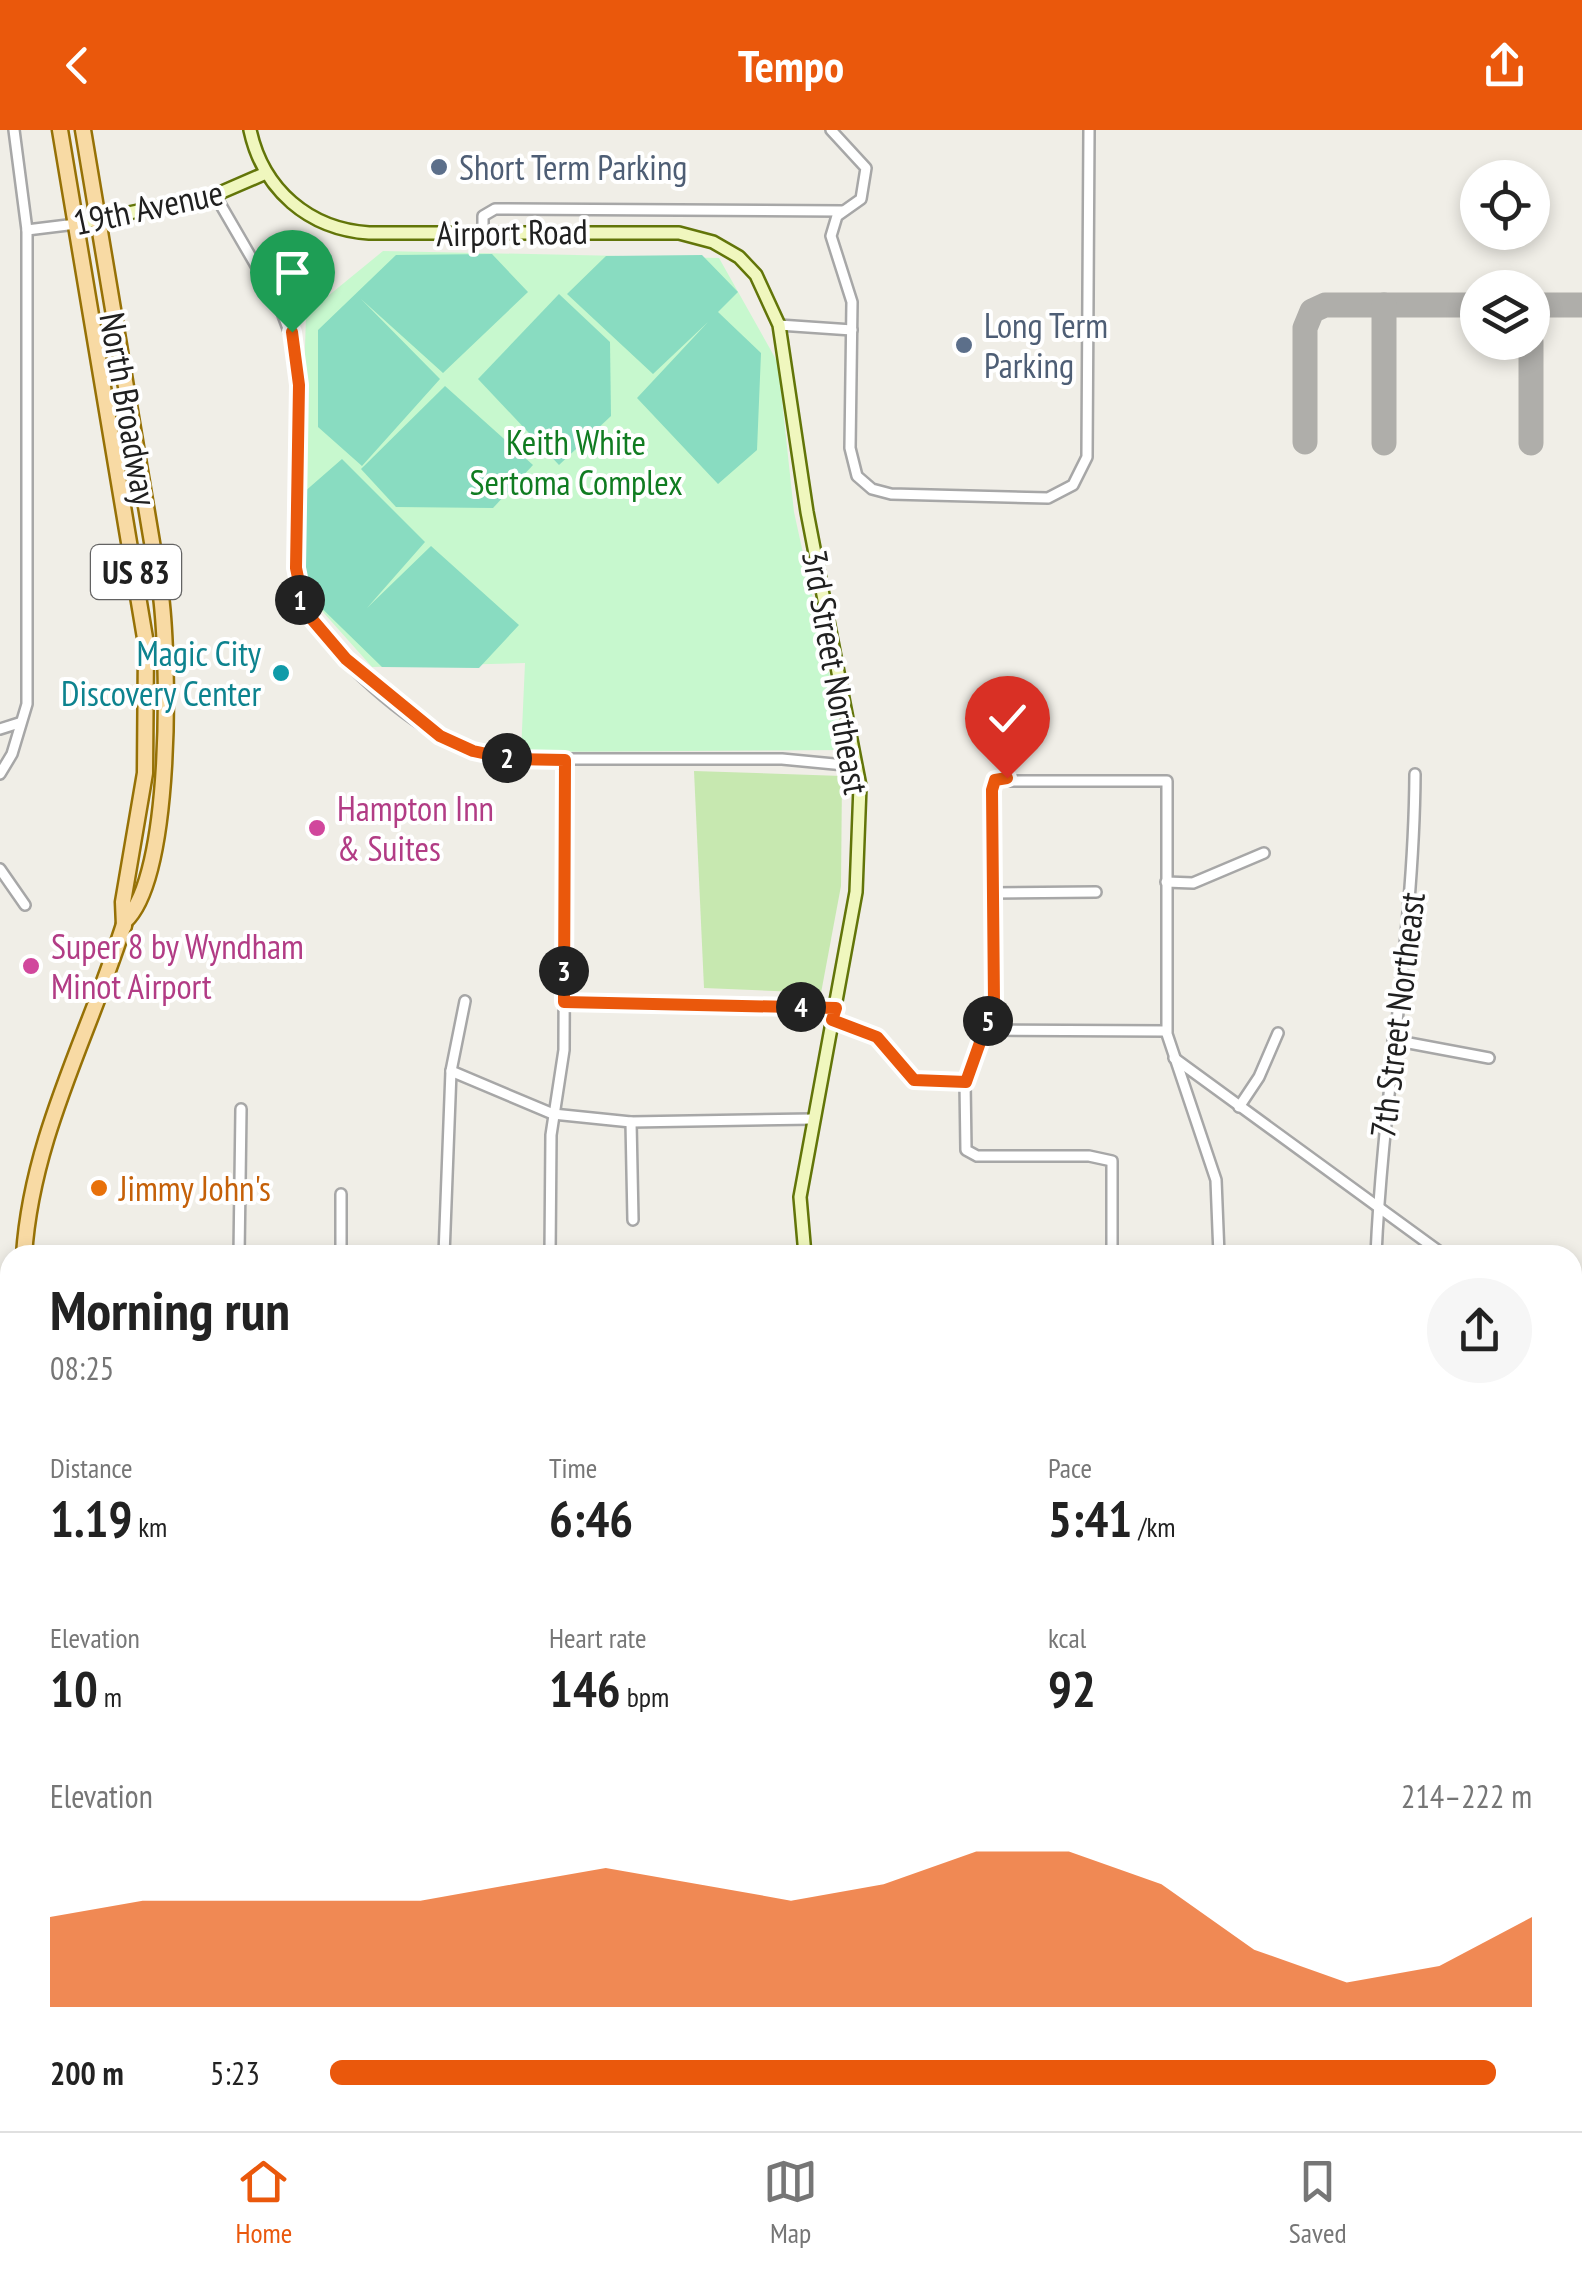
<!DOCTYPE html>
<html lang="en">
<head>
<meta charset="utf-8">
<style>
  :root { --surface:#fff; --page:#f6f6f6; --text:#222; --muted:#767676; --line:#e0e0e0; --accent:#ea580c }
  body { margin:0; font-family:"PT Sans Narrow",sans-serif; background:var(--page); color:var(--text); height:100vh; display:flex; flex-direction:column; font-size:38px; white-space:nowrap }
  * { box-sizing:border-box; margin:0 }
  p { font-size:32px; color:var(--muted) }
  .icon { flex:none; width:55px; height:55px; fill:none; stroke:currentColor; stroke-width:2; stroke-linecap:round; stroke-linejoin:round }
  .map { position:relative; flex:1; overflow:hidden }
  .sheet { position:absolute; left:0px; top:1115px; width:1582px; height:888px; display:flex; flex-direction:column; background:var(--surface); border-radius:30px 30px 0 0; box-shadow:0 5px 15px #0003 }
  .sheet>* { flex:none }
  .tools { position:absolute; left:1460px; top:30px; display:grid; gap:20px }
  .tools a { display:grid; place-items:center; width:90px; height:90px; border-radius:50%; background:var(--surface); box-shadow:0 5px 15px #0003; font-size:50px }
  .pin { position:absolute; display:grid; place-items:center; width:85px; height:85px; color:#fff; margin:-102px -42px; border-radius:50% 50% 50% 0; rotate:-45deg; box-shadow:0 0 10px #0007 }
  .pin .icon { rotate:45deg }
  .km { position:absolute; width:50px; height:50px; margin:-25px; border-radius:50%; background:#222; color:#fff; font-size:28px; line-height:50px; text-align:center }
  .round { display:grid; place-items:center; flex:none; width:105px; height:105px; border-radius:52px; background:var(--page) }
  .overview { display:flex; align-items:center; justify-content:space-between; height:170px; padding:0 50px }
  h1 { font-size:55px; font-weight:800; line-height:75px }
  .figures { display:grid; grid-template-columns:repeat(3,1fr); gap:15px; height:170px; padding:10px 50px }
  .figures div { display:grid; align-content:center }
  .figures b { font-size:50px; font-weight:800 }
  .figures small { font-size:28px; font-weight:400 }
  .figures p { font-size:28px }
  .chart { height:280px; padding:20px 50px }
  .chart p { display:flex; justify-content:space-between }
  .chart svg { width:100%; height:180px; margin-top:10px; fill:var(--accent); opacity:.7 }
  ul { padding:0 50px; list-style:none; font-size:32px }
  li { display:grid; grid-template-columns:160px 120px 1fr; align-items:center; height:75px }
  li i { height:25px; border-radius:12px; background:var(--accent) }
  header { display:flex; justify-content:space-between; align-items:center; height:130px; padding:0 50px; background:var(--accent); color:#fff; font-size:45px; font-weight:800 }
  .dock { display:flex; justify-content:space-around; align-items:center; height:140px; border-top:2px solid var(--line); background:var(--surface); font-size:28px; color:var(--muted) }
  .dock a { display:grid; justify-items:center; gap:5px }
  .dock .current { color:var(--accent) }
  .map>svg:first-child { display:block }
  .grass { fill:#c7e8b0 }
  .cemetery { fill:#a9c8b0 }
  .park { fill:#c7f8ce }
  .pitch { fill:#89dcc1 }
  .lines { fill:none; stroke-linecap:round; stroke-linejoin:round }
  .taxiway { stroke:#afaeaa; stroke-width:25 }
  .street-casing { stroke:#a7a7a7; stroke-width:14 }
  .secondary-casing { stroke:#627509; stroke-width:16 }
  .primary-casing { stroke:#967106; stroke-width:19 }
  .street { stroke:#fff; stroke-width:9 }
  .secondary { stroke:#f0f7be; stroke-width:11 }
  .primary { stroke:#f8daa4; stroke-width:14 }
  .route-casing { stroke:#fff; stroke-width:20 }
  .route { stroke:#ea580c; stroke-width:12 }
  .service-dot { fill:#5c6f8a; stroke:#fff; stroke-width:4 }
  .culture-dot { fill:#0f9aa8; stroke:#fff; stroke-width:4 }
  .hotel-dot { fill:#d1479c; stroke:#fff; stroke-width:4 }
  .food-dot { fill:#e8710a; stroke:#fff; stroke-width:4 }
  .labels { text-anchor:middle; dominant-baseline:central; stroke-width:8; stroke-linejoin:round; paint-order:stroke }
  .shield { fill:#fff; stroke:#636363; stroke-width:2.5 }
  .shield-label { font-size:32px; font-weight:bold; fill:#202020 }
  .service-label { font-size:35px; fill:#4e5e75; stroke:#fff; text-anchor:start }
  .street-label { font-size:35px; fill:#202020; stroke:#fff }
  .park-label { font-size:35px; fill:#107c21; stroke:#fff }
  .culture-label { font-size:35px; fill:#0d838f; stroke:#fff; text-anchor:end }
  .hotel-label { font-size:35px; fill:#b23c85; stroke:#fff; text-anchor:start }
  .food-label { font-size:35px; fill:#c56008; stroke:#fff; text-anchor:start }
</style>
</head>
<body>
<header><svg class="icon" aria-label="back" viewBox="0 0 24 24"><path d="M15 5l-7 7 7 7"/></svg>Tempo<svg class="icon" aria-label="share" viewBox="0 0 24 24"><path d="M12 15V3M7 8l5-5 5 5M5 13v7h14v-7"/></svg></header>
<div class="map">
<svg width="1582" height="2001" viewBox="0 0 1582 2001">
  <rect width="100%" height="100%" fill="#f0eee7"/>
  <polygon class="grass" points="694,641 842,646 841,756 821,863 704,858"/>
  <rect class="cemetery" x="0" y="1194" width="8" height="138"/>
  <polygon class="park" points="383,121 719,128 778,233 794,382 846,620 521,622 525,533 372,537 298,454 306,184"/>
  <g class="pitch">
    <polygon points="492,124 528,162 443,243 361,169 440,249 362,336 318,297 318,200 396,125"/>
    <polygon points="702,125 738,162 718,182 761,223 757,320 718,354 637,268 708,192 653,244 567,164 606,126"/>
    <polygon points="559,164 610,212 611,286 559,335 478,249"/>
    <polygon points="445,256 533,335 493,378 396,377 361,339"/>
    <polygon points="342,329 425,412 367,478 431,416 519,495 479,538 382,537 303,460 303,363"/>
  </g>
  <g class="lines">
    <g class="taxiway">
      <polyline points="1532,175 1582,175"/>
      <polyline points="1305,312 1305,198 1312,181 1325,175 1478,175"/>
      <polyline points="1384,313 1384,175"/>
      <polyline points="1531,313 1531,212"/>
    </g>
    <g class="street-casing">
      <g id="street">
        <polyline points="831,0 866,38 861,69 837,86 831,106 852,172 850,318 857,346 872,359 891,364 1048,368 1073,355 1087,327 1089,0"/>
        <path d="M215,65L280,177L297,223L299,467C320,516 397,583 444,608C465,620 488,624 511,629H782L855,636"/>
        <polyline points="27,100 76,94"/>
        <polyline points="483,102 483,86 495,79 842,81"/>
        <polyline points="779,195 852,200"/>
        <polyline points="0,599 19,593"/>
        <polyline points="0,644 12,624 27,574 27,100 14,0"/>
        <polyline points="0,739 25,775"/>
        <polyline points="1166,752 1193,753 1264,723"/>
        <polyline points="991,763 1096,762"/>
        <polyline points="564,872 836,878"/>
        <polyline points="832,890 877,907 915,950 965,952"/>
        <polyline points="985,900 1166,901"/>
        <polyline points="1393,910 1489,928"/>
        <polyline points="1174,928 1444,1125"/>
        <polyline points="451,941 553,984 631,992 813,989"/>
        <polyline points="1239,977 1259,947 1278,903"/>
        <polyline points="631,992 633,1090"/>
        <polyline points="341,1064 341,1125"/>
        <polyline points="239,1125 241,979"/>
        <polyline points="444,1125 451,941 465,871"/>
        <polyline points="550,1125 551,1005 564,920 565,630"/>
        <polyline points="1112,1125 1112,1031 1089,1026 977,1026 966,1020 965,952 993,873 995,651 1167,651 1167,904 1216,1050 1219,1125"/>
        <path d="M1376,1125C1383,964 1414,805 1415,644"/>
        <polyline points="0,1180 10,1181"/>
        <polyline points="1572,1389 1582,1389"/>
        <polyline points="1572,1473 1582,1473"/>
        <polyline points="1572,1617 1582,1617"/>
        <polyline points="1572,1739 1582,1740"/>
        <polyline points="1572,1813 1582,1813"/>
        <polyline points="0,1944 10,1944"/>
        <polyline points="1572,1950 1582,1950"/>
        <polyline points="695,1992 695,2001"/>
        <polyline points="235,2001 235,1992"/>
        <polyline points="546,2001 547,1992"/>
        <polyline points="1003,2001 1004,1992"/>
        <polyline points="1180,2001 1180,1992"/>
        <polyline points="1316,2001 1316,1992"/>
        <polyline points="1450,2001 1450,1992"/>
      </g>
    </g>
    <g class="secondary-casing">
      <g id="secondary">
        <path d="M250,0C263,60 309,99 369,103H679L713,112L739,127L756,145L779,195L807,382L860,656L856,762L800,1067L805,1125"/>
        <polyline points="76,94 215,65 266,43"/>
        <polyline points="0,1499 10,1499"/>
        <polyline points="854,1992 854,2001"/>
      </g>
    </g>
    <g class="primary-casing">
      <g id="primary">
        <polyline points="60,0 146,514 145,643 123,772 124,796"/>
        <path d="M24,1125C32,1005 90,904 125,791C173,746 169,531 161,466L83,0"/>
        <polyline points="17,2001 18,1992"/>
      </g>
    </g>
    <use href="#street" class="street"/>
    <use href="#secondary" class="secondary"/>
    <use href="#primary" class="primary"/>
  </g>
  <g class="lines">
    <g class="route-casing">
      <polyline id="route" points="292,202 299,255 296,438 305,481 346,529 440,606 473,621 511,629 565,630 564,872 836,878 832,890 877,907 914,950 966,952 994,873 992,660 995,650 1007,648"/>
    </g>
    <use href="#route" class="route"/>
  </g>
  <g class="service-dot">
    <circle cx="439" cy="37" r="10"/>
    <circle cx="964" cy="215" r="10"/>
  </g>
  <circle class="culture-dot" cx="281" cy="543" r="10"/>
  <g class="hotel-dot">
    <circle cx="317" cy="698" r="10"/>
    <circle cx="31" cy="836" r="10"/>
  </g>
  <circle class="food-dot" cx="99" cy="1058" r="10"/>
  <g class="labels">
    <rect class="shield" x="91" y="415" width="90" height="54" rx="8"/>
    <g class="shield-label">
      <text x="136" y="442">US 83</text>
    </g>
    <g class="service-label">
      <text x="459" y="37">Short Term Parking</text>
      <text x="984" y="195">Long Term<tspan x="984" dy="40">Parking</tspan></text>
    </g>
    <g class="street-label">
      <text transform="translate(148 77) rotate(-12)">19th Avenue</text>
      <text transform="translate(512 102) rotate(-1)">Airport Road</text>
      <text transform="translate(129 279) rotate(80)">North Broadway</text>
      <text transform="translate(836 542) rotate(80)">3rd Street Northeast</text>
      <text transform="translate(1397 885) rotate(-83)">7th Street Northeast</text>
    </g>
    <g class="park-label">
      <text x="576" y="312">Keith White<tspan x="576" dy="40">Sertoma Complex</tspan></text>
    </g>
    <g class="culture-label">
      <text x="261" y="523">Magic City<tspan x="261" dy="40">Discovery Center</tspan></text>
    </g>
    <g class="hotel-label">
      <text x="337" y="678">Hampton Inn<tspan x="337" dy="40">&amp; Suites</tspan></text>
      <text x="51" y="816">Super 8 by Wyndham<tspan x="51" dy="40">Minot Airport</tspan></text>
    </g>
    <g class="food-label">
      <text x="119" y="1058">Jimmy John's</text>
    </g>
  </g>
</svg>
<div class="tools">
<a><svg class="icon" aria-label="locate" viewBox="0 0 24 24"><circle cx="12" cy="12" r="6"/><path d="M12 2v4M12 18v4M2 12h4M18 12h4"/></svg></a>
<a><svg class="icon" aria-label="layers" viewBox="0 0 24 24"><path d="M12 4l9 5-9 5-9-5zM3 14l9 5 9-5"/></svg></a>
</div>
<div class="pin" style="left:292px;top:202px;background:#1e9e55"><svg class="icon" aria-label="arrive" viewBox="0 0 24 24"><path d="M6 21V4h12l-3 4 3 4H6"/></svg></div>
<div class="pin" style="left:1007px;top:648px;background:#d93025"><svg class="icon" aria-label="check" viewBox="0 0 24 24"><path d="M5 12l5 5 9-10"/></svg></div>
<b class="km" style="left:300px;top:470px">1</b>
<b class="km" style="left:507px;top:628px">2</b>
<b class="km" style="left:564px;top:841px">3</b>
<b class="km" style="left:801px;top:877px">4</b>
<b class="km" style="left:988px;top:891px">5</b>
<section class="sheet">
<div class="overview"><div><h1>Morning run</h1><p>08:25</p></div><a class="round"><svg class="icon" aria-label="share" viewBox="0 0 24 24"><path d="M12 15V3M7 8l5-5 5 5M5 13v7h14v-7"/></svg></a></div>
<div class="figures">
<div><p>Distance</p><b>1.19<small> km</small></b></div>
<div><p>Time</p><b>6:46</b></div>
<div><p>Pace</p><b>5:41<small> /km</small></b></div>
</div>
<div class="figures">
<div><p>Elevation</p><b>10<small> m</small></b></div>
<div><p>Heart rate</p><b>146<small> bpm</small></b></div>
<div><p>kcal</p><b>92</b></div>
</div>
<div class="chart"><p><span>Elevation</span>214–222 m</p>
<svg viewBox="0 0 160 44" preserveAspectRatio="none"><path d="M0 44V22L10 18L20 18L30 18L40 18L50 14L60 10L70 14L80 18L90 14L100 6L110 6L120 14L130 30L140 38L150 34L160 22V44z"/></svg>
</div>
<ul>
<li><b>200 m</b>5:23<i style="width:97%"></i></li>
</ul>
</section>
</div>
<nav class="dock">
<a class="current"><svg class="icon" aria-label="home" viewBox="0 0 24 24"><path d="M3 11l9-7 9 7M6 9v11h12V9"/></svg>Home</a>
<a><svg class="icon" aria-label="map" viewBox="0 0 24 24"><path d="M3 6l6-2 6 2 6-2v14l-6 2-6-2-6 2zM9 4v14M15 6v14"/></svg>Map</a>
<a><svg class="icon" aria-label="saved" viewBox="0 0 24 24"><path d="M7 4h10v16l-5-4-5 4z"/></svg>Saved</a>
</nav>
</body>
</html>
